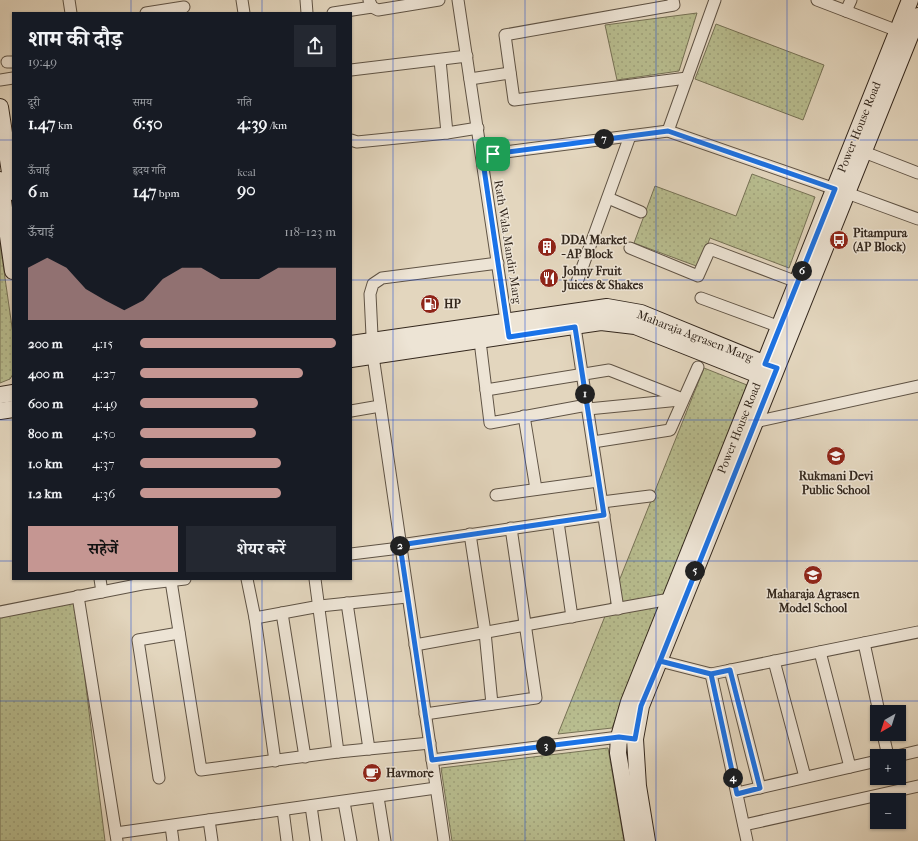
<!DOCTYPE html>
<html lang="hi">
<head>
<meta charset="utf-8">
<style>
  :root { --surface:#171b24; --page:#242831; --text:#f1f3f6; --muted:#9ea1a6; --accent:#c59692 }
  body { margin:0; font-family:"IM FELL French Canon","Noto Serif Devanagari",serif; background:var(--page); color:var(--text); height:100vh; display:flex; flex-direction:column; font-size:15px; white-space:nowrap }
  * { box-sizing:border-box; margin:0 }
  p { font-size:13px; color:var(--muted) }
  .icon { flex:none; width:22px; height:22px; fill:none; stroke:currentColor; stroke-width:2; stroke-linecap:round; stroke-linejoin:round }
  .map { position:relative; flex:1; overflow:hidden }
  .side { position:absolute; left:12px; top:12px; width:340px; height:568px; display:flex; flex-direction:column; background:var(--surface); border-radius:0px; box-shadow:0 1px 3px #0004 }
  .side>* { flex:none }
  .needle { width:26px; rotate:219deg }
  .fabs { position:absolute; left:870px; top:705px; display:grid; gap:8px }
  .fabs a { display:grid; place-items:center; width:36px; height:36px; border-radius:0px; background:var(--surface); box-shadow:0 1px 3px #0004; font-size:20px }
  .pin { position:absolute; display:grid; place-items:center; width:34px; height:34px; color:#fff; margin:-17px; border-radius:8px; box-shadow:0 2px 6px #0006 }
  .km { position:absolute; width:20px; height:20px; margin:-10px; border-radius:50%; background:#222; color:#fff; font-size:11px; line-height:20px; text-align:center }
  .round { display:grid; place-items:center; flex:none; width:42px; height:42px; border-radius:0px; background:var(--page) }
  .summary { display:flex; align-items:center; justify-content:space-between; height:68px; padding:0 16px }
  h1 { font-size:22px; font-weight:700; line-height:30px }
  .metrics { display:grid; grid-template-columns:repeat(3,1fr); gap:6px; height:68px; padding:4px 16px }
  .metrics div { display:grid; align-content:center }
  .metrics b { font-size:17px; font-weight:700 }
  .metrics small { font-size:11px; font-weight:400 }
  .metrics p { font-size:11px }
  .chart { height:112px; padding:8px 16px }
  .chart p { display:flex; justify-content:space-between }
  .chart svg { width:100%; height:72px; margin-top:4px; fill:var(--accent); opacity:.7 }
  .button { display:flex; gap:8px; margin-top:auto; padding:8px 16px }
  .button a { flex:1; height:46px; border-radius:0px; background:var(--accent); color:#111; font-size:16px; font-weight:700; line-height:46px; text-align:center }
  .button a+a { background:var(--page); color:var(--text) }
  ul { padding:0 16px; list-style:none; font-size:13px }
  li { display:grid; grid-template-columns:64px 48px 1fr; align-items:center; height:30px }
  li i { height:10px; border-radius:5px; background:var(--accent) }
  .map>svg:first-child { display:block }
  .green { fill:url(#green-dots); stroke:#767256 }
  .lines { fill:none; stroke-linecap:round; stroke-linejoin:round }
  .street-casing { stroke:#5f5345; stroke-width:13 }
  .secondary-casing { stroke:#33271d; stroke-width:18 }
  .street { stroke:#ede4d5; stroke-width:11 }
  .secondary { stroke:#ede4d5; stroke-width:16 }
  .route-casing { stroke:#fff; stroke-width:8 }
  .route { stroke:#1a73e8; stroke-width:5 }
  .grid { fill:none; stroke:#1d4ed8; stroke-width:1; stroke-opacity:0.55 }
  .labels { text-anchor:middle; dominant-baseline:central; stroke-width:3; stroke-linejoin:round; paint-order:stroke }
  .street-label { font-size:12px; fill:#33271d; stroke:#ede4d5 }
  .poi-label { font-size:12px; font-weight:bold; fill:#33271d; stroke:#ede4d5; text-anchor:start }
</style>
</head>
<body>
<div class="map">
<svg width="918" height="841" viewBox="0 0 918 841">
  <defs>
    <pattern id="green-dots" width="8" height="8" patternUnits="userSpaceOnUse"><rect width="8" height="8" fill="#b8bd8f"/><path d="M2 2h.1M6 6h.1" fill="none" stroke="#9fa27b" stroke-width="1.8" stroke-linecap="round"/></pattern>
  </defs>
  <rect width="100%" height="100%" fill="#e3d6be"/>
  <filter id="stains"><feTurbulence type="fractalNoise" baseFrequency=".005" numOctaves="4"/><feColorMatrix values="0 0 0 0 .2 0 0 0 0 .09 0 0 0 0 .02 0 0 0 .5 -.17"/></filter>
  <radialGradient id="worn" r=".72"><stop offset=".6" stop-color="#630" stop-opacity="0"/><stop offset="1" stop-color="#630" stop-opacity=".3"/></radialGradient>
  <g class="green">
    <polygon points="697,13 679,71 617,80 605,25"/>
    <polygon points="716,24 824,65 803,120 695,79"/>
    <polygon points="752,174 815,197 789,268 710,238 699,267 634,243 655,186 736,216"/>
    <polygon points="0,243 13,334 13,374 10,379 0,383"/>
    <polygon points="704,368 747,385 612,728 558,734"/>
    <polygon points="75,598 105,841 0,841 0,612"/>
    <polygon points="608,748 624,841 452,841 441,768"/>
  </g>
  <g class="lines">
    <g class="street-casing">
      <g id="street">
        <polyline points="69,0 71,13"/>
        <polyline points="242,0 244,13"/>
        <polyline points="306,0 307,13"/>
        <polyline points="369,0 372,7 378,10 439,0"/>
        <polyline points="458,0 507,328"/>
        <polyline points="673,0 674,5 505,35 514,100 687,78"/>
        <polyline points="817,0 898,31"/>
        <polyline points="846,11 851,0"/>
        <polyline points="146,13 184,7"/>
        <polyline points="333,13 372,7"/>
        <polyline points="440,60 447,133"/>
        <polyline points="7,62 13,62"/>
        <polyline points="351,70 467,56"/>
        <polyline points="470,79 510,73"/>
        <polyline points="0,80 13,78"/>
        <polyline points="668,131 715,0"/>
        <polyline points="351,140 357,142 447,133 478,128"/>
        <polyline points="864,152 918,173"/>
        <polyline points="482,155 668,131 835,189"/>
        <polyline points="847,193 918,219"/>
        <polyline points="608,198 641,212"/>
        <polyline points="630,248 698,276 710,249 797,282"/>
        <polyline points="577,282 630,136"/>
        <polyline points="701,298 780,327"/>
        <polyline points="575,327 618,609"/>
        <polyline points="480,341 490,423 587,405"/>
        <polyline points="486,390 609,370 683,399"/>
        <polyline points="588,409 680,400"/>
        <polyline points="351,411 380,406"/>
        <polyline points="524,416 536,489"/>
        <polyline points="751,421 755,422 918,386"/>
        <polyline points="593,442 670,430 698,367"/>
        <polyline points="496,495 598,481"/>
        <polyline points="602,502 650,496"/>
        <polyline points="558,522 572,617"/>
        <polyline points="470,534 485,632 492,704"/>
        <polyline points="400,545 604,515"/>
        <polyline points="351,554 400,548"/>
        <polyline points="100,579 102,592"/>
        <polyline points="247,579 255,618 275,761"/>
        <polyline points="315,579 338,752"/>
        <polyline points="171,581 201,770 338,752 430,743"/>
        <polyline points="78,596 117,841"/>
        <polyline points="347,603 369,749"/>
        <polyline points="0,612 142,584 185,579"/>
        <polyline points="282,613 305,757"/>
        <polyline points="255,618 320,606 407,597"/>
        <polyline points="864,643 879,712"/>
        <polyline points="415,645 670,599"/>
        <polyline points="820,652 850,767"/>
        <polyline points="660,661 711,674 918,632"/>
        <polyline points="774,661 805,777"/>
        <polyline points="730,670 760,788"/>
        <polyline points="711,674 747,841"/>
        <polyline points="425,714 536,698 511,528"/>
        <polyline points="883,734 888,756"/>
        <polyline points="897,756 918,751"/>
        <polyline points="432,760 619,737 626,738"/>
        <polyline points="159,778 138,640 179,633"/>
        <polyline points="737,793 877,761"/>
        <polyline points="378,797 385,841"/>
        <polyline points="344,802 351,841"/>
        <polyline points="311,806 316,841"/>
        <polyline points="283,810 287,841"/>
        <polyline points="209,820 212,841"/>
        <polyline points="744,825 918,786"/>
        <polyline points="171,826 173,841"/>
        <polyline points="116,833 436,788"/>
        <polyline points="444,841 373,356 370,294 373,284 382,278 498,263"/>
      </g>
    </g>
    <g class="secondary-casing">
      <g id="secondary">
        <polyline points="0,107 13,192"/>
        <polyline points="0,180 13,271"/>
        <polyline points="351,344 607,307 641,313 773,367"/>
        <polyline points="351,359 601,322 635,326 769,379"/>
        <polyline points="0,395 13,393"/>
        <polyline points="0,411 13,409"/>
        <polyline points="633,841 618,753 619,737 629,702 910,0"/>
        <polyline points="647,841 638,786 635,739 641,706 918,16"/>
      </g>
    </g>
    <use href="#street" class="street"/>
    <use href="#secondary" class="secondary"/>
  </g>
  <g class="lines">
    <g class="route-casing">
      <polyline id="route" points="493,154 482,155 509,337 575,327 604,515 400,545 432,760 619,737 635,739 641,706 660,661 711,674 737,794 760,788 730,670 711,674 660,661 777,368 765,364 835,189 668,131 493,154"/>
    </g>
    <use href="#route" class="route"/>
  </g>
  <path class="grid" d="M131,0V13M262,0V13M393,0V841M525,0V841M656,0V841M787,0V841M0,140H13M351,140H918M0,280H13M351,280H918M0,420H13M351,420H918M0,561H13M351,561H918M131,579V841M262,579V841M0,701H918"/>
  <defs>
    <g id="bus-disc" transform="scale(1)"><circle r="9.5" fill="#8f2418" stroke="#ede4d5"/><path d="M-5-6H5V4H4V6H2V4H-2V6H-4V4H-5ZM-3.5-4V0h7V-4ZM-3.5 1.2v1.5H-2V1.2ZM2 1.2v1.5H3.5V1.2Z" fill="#fff"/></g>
    <g id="building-disc" transform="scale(1)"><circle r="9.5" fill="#8f2418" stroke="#ede4d5"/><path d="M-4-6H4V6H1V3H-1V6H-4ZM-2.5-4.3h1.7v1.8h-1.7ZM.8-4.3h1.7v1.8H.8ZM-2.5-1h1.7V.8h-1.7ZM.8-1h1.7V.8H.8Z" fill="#fff"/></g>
    <g id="restaurant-disc" transform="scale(1)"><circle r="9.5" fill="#8f2418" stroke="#ede4d5"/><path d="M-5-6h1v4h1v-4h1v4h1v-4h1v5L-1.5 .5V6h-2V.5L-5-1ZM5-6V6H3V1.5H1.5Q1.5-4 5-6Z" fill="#fff"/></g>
    <g id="fuel-disc" transform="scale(1)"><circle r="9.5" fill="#8f2418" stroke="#ede4d5"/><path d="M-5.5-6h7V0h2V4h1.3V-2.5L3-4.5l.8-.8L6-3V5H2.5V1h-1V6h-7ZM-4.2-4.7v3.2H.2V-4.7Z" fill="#fff"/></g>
    <g id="school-disc" transform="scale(1)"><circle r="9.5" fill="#8f2418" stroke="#ede4d5"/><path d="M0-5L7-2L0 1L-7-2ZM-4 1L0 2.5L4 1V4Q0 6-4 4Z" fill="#fff"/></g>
    <g id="cafe-disc" transform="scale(1)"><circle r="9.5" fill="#8f2418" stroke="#ede4d5"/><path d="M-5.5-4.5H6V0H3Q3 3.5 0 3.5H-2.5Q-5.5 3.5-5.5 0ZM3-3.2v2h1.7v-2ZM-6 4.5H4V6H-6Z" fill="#fff"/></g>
  </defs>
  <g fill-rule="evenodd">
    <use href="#bus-disc" x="839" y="240"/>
    <use href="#building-disc" x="547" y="247"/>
    <use href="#restaurant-disc" x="549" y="278"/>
    <use href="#fuel-disc" x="430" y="304"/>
    <use href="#school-disc" x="836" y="456"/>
    <use href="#school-disc" x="813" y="575"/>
    <use href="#cafe-disc" x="372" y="773"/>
  </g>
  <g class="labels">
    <g class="street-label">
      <text transform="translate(859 127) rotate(-68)">Power House Road</text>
      <text transform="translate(508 242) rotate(81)">Rath Wala Mandir Marg</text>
      <text transform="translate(695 336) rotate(21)">Maharaja Agrasen Marg</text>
      <text transform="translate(739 428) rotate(-68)">Power House Road</text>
    </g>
    <g class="poi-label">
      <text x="853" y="233">Pitampura<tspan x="853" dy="14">(AP Block)</tspan></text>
      <text x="561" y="240">DDA Market<tspan x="561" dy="14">- AP Block</tspan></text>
      <text x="563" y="271">Johny Fruit<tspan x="563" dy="14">Juices &amp; Shakes</tspan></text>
      <text x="444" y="304">HP</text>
      <text x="836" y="476" text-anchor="middle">Rukmani Devi<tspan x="836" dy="14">Public School</tspan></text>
      <text x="813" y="594" text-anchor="middle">Maharaja Agrasen<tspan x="813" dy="14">Model School</tspan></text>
      <text x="386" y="773">Havmore</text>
    </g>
  </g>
  <rect width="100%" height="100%" filter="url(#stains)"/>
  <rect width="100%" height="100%" fill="url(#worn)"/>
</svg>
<div class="fabs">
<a><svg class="needle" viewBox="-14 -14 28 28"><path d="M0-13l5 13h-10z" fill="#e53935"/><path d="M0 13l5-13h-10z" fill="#9ea1a6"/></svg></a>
<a>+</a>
<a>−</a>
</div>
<div class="pin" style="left:493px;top:154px;background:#1e9e55"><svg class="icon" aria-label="arrive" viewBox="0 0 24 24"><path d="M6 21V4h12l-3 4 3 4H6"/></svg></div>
<b class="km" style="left:585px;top:394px">1</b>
<b class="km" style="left:400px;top:546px">2</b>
<b class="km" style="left:546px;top:746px">3</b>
<b class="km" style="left:733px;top:778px">4</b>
<b class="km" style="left:695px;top:571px">5</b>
<b class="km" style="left:802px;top:271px">6</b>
<b class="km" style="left:604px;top:139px">7</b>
<section class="side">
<div class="summary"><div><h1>शाम की दौड़</h1><p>19:49</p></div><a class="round"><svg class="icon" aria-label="share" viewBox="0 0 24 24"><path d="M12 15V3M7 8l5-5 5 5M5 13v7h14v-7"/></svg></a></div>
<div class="metrics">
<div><p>दूरी</p><b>1.47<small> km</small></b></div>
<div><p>समय</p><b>6:50</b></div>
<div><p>गति</p><b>4:39<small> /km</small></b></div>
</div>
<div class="metrics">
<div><p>ऊँचाई</p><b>6<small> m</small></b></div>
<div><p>हृदय गति</p><b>147<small> bpm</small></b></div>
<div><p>kcal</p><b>90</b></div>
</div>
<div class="chart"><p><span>ऊँचाई</span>118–123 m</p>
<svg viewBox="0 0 160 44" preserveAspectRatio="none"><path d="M0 44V12L10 6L20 12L30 25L40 32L50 38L60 32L70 19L80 12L90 12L100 19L110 19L120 19L130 12L140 12L150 12L160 12V44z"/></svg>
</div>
<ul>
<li><b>200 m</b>4:15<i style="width:100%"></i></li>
<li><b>400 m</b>4:27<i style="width:83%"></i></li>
<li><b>600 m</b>4:49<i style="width:60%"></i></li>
<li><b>800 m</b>4:50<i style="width:59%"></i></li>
<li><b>1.0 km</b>4:37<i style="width:72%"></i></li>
<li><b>1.2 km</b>4:36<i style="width:72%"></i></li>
</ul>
<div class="button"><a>सहेजें</a><a>शेयर करें</a></div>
</section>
</div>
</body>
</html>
